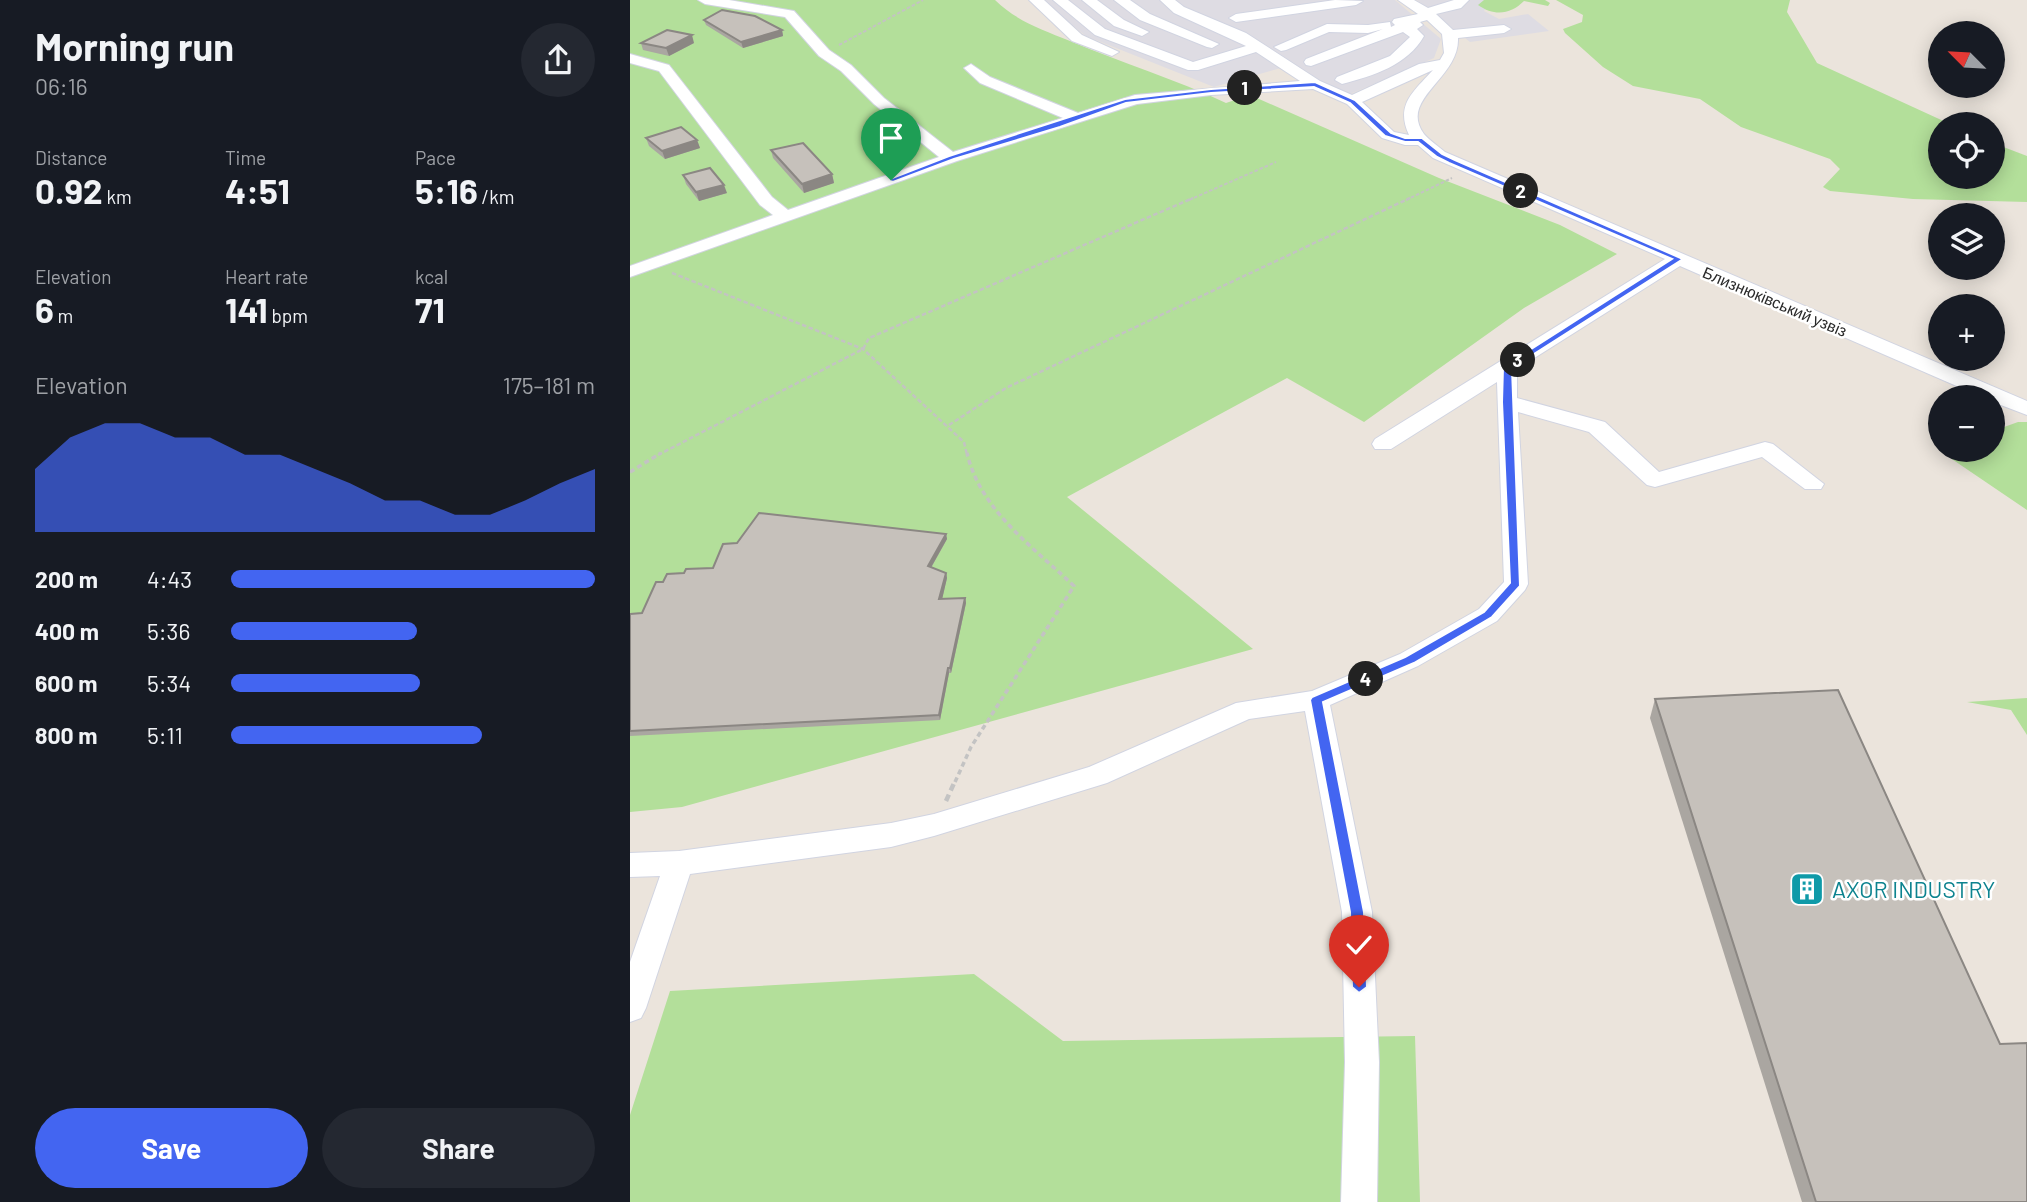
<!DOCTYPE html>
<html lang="en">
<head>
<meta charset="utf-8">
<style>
  :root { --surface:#171b24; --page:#242831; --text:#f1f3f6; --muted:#9ea1a6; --accent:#4365f1 }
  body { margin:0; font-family:Barlow,sans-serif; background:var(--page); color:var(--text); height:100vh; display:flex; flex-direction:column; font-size:26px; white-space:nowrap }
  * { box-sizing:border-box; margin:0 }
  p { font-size:23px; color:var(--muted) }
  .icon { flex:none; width:38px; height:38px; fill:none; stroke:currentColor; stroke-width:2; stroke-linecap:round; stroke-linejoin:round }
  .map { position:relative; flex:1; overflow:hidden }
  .details { display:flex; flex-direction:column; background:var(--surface); width:630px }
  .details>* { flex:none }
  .needle { width:46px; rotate:294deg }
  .buttons { position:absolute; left:1298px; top:21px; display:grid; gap:14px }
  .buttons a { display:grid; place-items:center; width:77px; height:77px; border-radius:50%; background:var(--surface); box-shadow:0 4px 18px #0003; font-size:35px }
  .pin { position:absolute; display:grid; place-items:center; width:60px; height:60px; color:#fff; margin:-72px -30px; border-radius:50% 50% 50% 0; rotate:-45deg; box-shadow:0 0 7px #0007 }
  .pin .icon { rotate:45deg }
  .km { position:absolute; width:35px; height:35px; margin:-18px; border-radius:50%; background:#222; color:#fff; font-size:19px; line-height:35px; text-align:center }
  .round { display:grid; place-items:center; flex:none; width:74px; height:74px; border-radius:37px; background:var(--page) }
  .overview { display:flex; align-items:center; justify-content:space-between; height:119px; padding:0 35px }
  h1 { font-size:38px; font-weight:700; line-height:52px }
  .stats { display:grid; grid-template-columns:repeat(3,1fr); gap:10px; height:119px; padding:7px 35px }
  .stats div { display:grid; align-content:center }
  .stats b { font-size:35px; font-weight:700 }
  .stats small { font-size:19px; font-weight:400 }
  .stats p { font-size:19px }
  .chart { height:196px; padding:14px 35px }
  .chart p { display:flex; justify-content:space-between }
  .chart svg { width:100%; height:126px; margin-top:7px; fill:var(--accent); opacity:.7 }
  .cta { display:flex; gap:14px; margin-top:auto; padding:14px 35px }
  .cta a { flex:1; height:80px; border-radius:42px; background:var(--accent); color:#fff; font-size:28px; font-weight:700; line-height:80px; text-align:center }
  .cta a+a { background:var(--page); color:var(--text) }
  ul { padding:0 35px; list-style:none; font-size:23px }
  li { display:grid; grid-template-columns:112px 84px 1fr; align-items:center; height:52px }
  li i { height:18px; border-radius:9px; background:var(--accent) }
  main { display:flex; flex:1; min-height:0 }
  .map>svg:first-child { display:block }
  .industrial { fill:#dedce3 }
  .green { fill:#b3df9a }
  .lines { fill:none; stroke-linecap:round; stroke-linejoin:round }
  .minor-casing { stroke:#d1d4e1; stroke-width:2 }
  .path-far3 { stroke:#c3c3c3; stroke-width:2; stroke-dasharray:3.5 2; stroke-linecap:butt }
  .path-far2 { stroke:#c3c3c3; stroke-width:2.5; stroke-dasharray:4.5 2.5; stroke-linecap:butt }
  .path-far1 { stroke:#c3c3c3; stroke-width:3.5; stroke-dasharray:5 3.5; stroke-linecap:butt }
  .path { stroke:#c3c3c3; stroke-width:4.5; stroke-dasharray:7 4.5; stroke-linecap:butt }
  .minor { fill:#fff; fill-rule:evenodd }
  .wall { fill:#aaa6a1 }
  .shaded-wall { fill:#8b8783 }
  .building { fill:#c6c1bb; stroke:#8b8783; stroke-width:2 }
  .route { fill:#4365f1; stroke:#fff; stroke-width:2 }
  .labels { text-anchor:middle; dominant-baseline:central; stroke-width:5; stroke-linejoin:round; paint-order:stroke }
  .far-street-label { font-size:16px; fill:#292929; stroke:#fff }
  .near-culture-label { font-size:23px; fill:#0d838f; stroke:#fff; text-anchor:start }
</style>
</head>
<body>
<main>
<section class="details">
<div class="overview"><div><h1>Morning run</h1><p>06:16</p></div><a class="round"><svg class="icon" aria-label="share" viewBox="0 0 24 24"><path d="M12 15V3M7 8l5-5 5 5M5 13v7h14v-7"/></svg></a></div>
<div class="stats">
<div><p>Distance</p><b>0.92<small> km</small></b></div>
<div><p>Time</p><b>4:51</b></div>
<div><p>Pace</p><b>5:16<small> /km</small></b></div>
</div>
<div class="stats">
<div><p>Elevation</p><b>6<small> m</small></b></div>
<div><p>Heart rate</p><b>141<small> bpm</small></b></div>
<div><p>kcal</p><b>71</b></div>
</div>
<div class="chart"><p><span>Elevation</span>175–181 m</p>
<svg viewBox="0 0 160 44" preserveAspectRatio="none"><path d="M0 44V22L10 11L20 6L30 6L40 11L50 11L60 17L70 17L80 22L90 27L100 33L110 33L120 38L130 38L140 33L150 27L160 22V44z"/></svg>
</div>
<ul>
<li><b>200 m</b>4:43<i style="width:100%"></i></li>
<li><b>400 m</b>5:36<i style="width:51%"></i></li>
<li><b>600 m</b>5:34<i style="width:52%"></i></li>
<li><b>800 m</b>5:11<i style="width:69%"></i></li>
</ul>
<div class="cta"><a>Save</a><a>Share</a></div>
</section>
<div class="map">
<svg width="1397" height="1202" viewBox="0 0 1397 1202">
  <rect width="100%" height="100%" fill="#ebe4dc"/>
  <g class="industrial">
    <polygon points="411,0 765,0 811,39 804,58 720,94 651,68 584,87 456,36"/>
    <polygon points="787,0 862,0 854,11 869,19 898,14 919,31 840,42"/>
  </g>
  <g class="green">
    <path d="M0,0H365C388,22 411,29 440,41C492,63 545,79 596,103L620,95L809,178L930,225L987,254L894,308L734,422L657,378L437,497L623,649L52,807L0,812Z"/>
    <path d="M854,0H915L920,3L918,6L894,1C881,14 865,17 848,5Z"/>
    <polygon points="926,0 1160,0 1157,12 1187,63 1320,124 1311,124 1311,177 1363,177 1363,143 1397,156 1397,202 1283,199 1200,191 1193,187 1210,169 1200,159 1111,127 1070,99 1003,86 973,67 935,33 933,29 952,22 953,15"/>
    <polygon points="1388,422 1397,422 1397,510 1310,451 1363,450 1363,431"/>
    <polygon points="1397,698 1397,735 1381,710 1337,702"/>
    <polygon points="344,974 433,1041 785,1036 790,1202 0,1202 0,1115 40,991"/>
  </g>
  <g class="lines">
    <g class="minor-casing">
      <g id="minor">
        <path d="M68,0H99L164,11L199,50L221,65L254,98L323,152L433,118L350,83L334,68L341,64L360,77L448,113L505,95L670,81L626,52L568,70H558L465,35L423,0H438L475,29L563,62L616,46L544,13L530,0H545L554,7L616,33L690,81L722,95L789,64L810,60L814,53L812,34L797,20L790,22L793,25L787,29L794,36C778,65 743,76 712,84L705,80L707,77L760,56L780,37L773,32L681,66L676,65L674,62L676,59L753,29L738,33L699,32L656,50L651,51L644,47L697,24L738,25L760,22L761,27L765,25L762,22L764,19L788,14L768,0H784L798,8L824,0H839L831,8L806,14L823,30L874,25L881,29L874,33L828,38C830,78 768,99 794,134C799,140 808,146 815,152L1397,401V415L1363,402V397H1352L1050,266L887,369V398L975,422L1029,472L1135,442L1143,444L1194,484L1191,489H1175L1132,457L1025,487L1017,485L959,432L888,412L898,584L895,590L867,621L788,666L700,705L742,912L749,1062L747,1202H711L715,1062L712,912L675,711L619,719L477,783L304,836L261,847L60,874L16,1008L11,1018L0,1022V962L30,876L0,877V853L49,851L261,823L304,814L459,767L606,703L682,691L770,654L849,609L874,582L867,382L761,449H745L742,444L745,439L1035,259L803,158L788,145H775L752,138L717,104L683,89L581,95L507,104L327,161L0,277V266L143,215L130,205L29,71L0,63V54L39,65L142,197L158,210L309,157L244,104L211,71L189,56L155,17L75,4ZM803,70C783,92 765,105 779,135L764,132L732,102Z"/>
        <polygon points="399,0 414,0 452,35 489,52 482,56 442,41"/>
        <polygon points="452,0 467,0 494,20 519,32 512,36 484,26"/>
        <polygon points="484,0 500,0 520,14 589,44 582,48 577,47 510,20"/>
        <polygon points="705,0 733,1 726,5 606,22 599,18 606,14"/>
      </g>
    </g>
    <g class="path-far3">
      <polyline points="209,45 293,0"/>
      <polyline points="559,200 646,162"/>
      <polyline points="776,200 822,178"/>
    </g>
    <g class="path-far2">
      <polyline points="42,273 233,349 334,442 337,455"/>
      <polyline points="319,425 376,388 780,198"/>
      <polyline points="28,455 233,349 239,338 563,198"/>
    </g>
    <g class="path-far1">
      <polyline points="0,472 31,453"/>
      <path d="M325,782L341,747L444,586C403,547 350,510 337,453"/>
    </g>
    <polyline class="path" points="316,801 325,781"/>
    <use href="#minor" class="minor"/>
  </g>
  <g class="wall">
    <polygon points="74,20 152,30 153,36 113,48 76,25"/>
    <polygon points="11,43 64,43 39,56 13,50"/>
    <polygon points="16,138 67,140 70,148 35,159 19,146"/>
    <polygon points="141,150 202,174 204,183 174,193 143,158"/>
    <polygon points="53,175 97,193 69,201 56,184"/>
    <polygon points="316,534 317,539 301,568 316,573 317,578 312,599 335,598 336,603 321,673 319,673 310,720 0,736 0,614 12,613 33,582 54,573 83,568"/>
    <polygon points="1025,699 1370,1044 1397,1202 1172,1202 1020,718"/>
  </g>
  <g class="shaded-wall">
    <polygon points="152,30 153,36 113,48 111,42"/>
    <polygon points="62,35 64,43 39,56 36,48"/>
    <polygon points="67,140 70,148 35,159 32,151"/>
    <polygon points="202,174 204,183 174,193 172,184"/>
    <polygon points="94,185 97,193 69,201 66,192"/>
    <polygon points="316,534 317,539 299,571 298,566"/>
    <polygon points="316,573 317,578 311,604 309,599"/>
    <polygon points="335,598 336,603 321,673 320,668"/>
    <polygon points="318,668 319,673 310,720 309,715"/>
  </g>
  <g class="building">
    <polygon points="92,10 125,16 152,30 111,42 74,20"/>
    <polygon points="37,30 62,35 36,48 11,43"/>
    <polygon points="51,127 67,140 32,151 16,138"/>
    <polygon points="173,143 202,174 172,184 141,150"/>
    <polygon points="80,168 94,185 66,192 53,175"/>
    <polygon points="129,513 316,534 298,566 316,573 309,599 335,598 320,668 318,668 309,715 0,731 0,614 12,613 26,582 33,582 37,574 54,573 56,569 83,568 93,544 107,543"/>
    <polygon points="1208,690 1370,1044 1397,1043 1397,1202 1186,1202 1025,699"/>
  </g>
  <polygon class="route" points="685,82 725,100 761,133 775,138 792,138 812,154 825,160 1053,259 882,368 890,586 862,617 784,663 693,702 734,912 737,987 729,993 722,987 720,912 680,700 682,697 775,657 854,612 880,583 872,402 873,367 1042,259 819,163 807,157 788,142 775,142 755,136 720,103 684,87 581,93 496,103 430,127 324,159 263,182 257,180 319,156 495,99 581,89"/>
  <defs>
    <g id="building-square" transform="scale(1.75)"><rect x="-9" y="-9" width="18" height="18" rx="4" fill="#0f9aa8" stroke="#fff"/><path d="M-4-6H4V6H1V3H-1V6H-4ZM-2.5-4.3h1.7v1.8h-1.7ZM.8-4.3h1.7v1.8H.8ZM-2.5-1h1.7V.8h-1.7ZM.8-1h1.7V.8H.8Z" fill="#fff"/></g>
  </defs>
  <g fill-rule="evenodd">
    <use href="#building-square" x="1177" y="889"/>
  </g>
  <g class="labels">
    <g class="far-street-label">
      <text transform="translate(1145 301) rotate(23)">Близнюківський узвіз</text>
    </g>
    <g class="near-culture-label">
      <text x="1202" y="889">AXOR INDUSTRY</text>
    </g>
  </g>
</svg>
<div class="buttons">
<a><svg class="needle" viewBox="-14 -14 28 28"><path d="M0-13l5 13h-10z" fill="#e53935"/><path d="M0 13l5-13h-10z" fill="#9ea1a6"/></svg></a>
<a><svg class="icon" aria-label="locate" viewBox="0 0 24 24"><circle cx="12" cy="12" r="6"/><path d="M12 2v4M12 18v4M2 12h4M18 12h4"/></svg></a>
<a><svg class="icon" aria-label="layers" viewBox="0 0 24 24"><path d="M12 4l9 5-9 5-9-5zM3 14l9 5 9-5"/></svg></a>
<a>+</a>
<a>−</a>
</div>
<div class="pin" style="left:261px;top:180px;background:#1e9e55"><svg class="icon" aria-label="arrive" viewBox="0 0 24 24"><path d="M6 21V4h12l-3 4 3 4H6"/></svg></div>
<div class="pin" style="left:729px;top:987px;background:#d93025"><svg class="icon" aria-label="check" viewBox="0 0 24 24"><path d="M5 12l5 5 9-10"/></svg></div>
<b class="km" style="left:615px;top:88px">1</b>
<b class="km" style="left:891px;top:191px">2</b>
<b class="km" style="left:888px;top:360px">3</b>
<b class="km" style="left:736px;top:679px">4</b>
</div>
</main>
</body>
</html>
